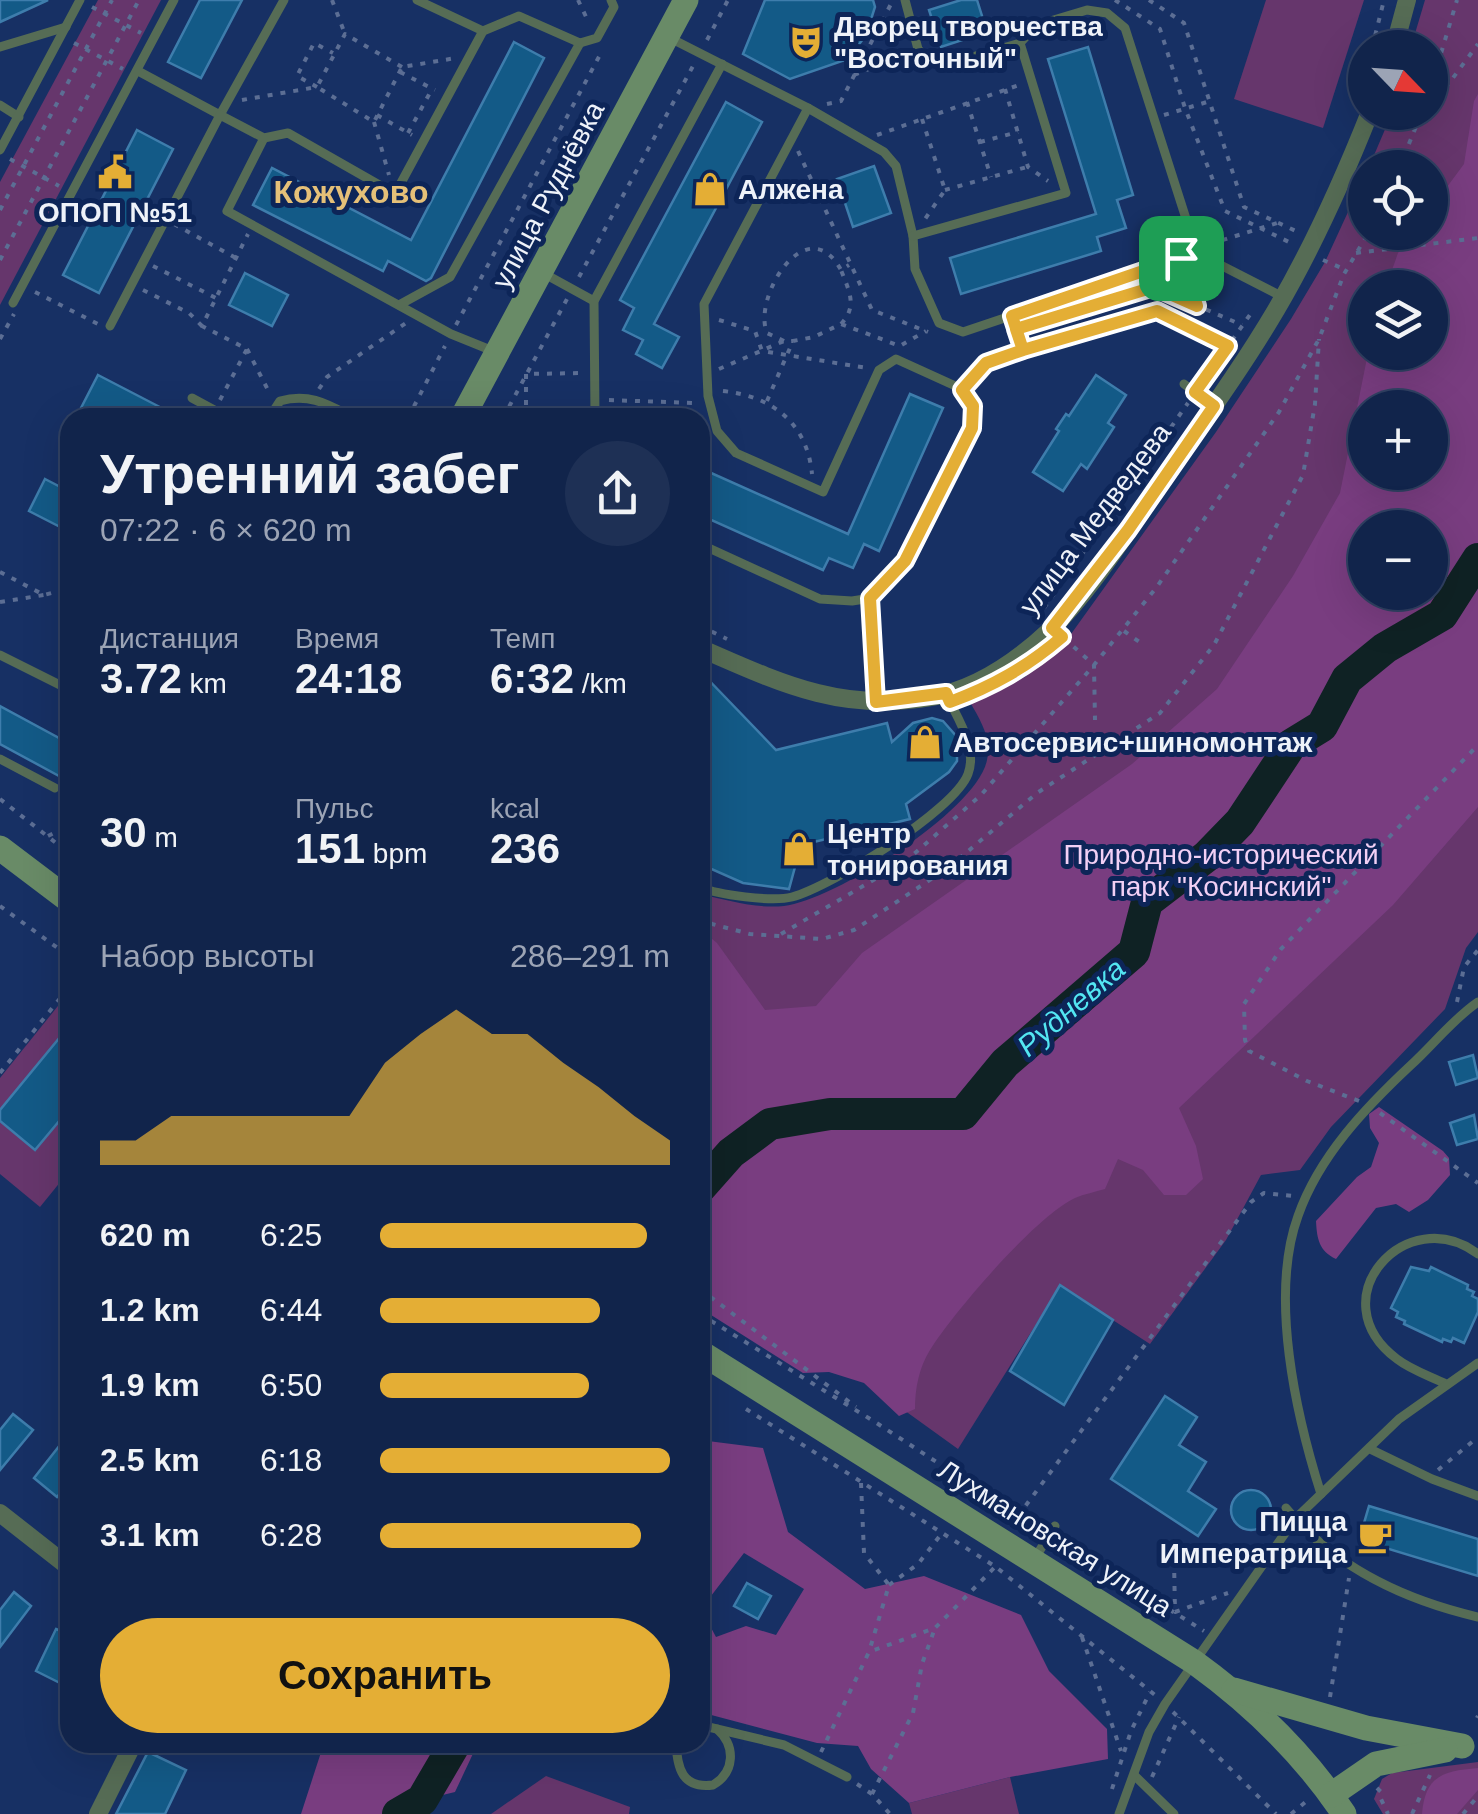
<!DOCTYPE html>
<html lang="ru">
<head>
<meta charset="utf-8">
<style>
  :root { --surface:#11244b; --page:#1e3055; --text:#f1f3f6; --muted:#9ca4b5; --line:#304163; --accent:#e4ae35 }
  body { margin:0; font-family:Helvetica,sans-serif; background:var(--page); color:var(--text); height:100vh; display:flex; flex-direction:column; font-size:38px; white-space:nowrap }
  * { box-sizing:border-box; margin:0 }
  p { font-size:32px; color:var(--muted) }
  .icon { flex:none; width:55px; height:55px; fill:none; stroke:currentColor; stroke-width:2; stroke-linecap:round; stroke-linejoin:round }
  .map { position:relative; flex:1; overflow:hidden }
  .side { position:absolute; left:60px; top:408px; width:650px; height:1345px; display:flex; flex-direction:column; background:var(--surface); border-radius:30px; box-shadow:0 10px 40px #0002,0 0 0 2px var(--line) }
  .side>* { flex:none }
  .needle { width:65px; rotate:115deg }
  .fabs { position:absolute; left:1348px; top:30px; display:grid; gap:20px }
  .fabs a { display:grid; place-items:center; width:100px; height:100px; border-radius:50%; background:var(--surface); box-shadow:0 10px 40px #0002,0 0 0 2px var(--line); font-size:50px }
  .pin { position:absolute; display:grid; place-items:center; width:85px; height:85px; color:#fff; margin:-42px; border-radius:20px; box-shadow:0 5px 15px #0006 }
  .round { display:grid; place-items:center; flex:none; width:105px; height:105px; border-radius:52px; background:var(--page) }
  .summary { display:flex; align-items:center; justify-content:space-between; height:170px; padding:0 40px }
  h1 { font-size:55px; font-weight:800; line-height:75px }
  .metrics { display:grid; grid-template-columns:repeat(3,1fr); gap:15px; height:170px; padding:10px 40px }
  .metrics div { display:grid; align-content:center }
  .metrics b { font-size:42px; font-weight:800 }
  .metrics small { font-size:28px; font-weight:400 }
  .metrics p { font-size:28px }
  .chart { height:280px; padding:20px 40px }
  .chart p { display:flex; justify-content:space-between }
  .chart svg { width:100%; height:180px; margin-top:10px; fill:var(--accent); opacity:.7 }
  .action { display:flex; gap:20px; margin-top:auto; padding:20px 40px }
  .action a { flex:1; height:115px; border-radius:60px; background:var(--accent); color:#111; font-size:40px; font-weight:800; line-height:115px; text-align:center }
  ul { padding:0 40px; list-style:none; font-size:32px }
  li { display:grid; grid-template-columns:160px 120px 1fr; align-items:center; height:75px }
  li i { height:25px; border-radius:12px; background:var(--accent) }
  .map>svg:first-child { display:block }
  .green { fill:#66366c; fill-rule:evenodd }
  .forest { fill:#793d80; fill-rule:evenodd }
  .lines { fill:none; stroke-linecap:round; stroke-linejoin:round }
  .river { stroke:#0f2224; stroke-width:32 }
  .building { fill:#135a87; stroke:#3e7dac; stroke-width:2.5 }
  .path { stroke:#5c6e94; stroke-width:4; stroke-dasharray:5 8; stroke-linecap:butt }
  .lane { stroke:#566c55; stroke-width:9 }
  .street { stroke:#566c55; stroke-width:18 }
  .secondary { stroke:#698b67; stroke-width:25 }
  .route-casing { stroke:#fff; stroke-width:20 }
  .route { stroke:#e4ae35; stroke-width:12 }
  .labels { text-anchor:middle; dominant-baseline:central; stroke-width:10; stroke-linejoin:round; paint-order:stroke }
  .poi-label { font-size:28px; font-weight:bold; fill:#eef2f9; stroke:#0d2558; text-anchor:start }
  .street-label { font-size:28px; fill:#eef2f9; stroke:#0d2558 }
  .park-label { font-size:28px; fill:#f2d0f5; stroke:#0d2558 }
  .water-label { font-size:30px; font-style:italic; fill:#53e6f2; stroke:#0d2558 }
  .quarter-label { font-size:32px; font-weight:bold; fill:#e5c078; stroke:#0d2558 }
</style>
</head>
<body>
<div class="map">
<svg width="1478" height="1814" viewBox="0 0 1478 1814">
  <rect width="100%" height="100%" fill="#173064"/>
  <g class="green">
    <polygon points="98,0 161,0 0,305 0,182"/>
    <polygon points="1266,0 1364,0 1323,128 1234,99"/>
    <path d="M1425,0H1478V932L1466,948L1445,1009L1331,1127L1300,1170L1261,1175L1226,1240L1150,1344L1060,1286L958,1449L700,1263V894C727,900 756,909 784,906C834,900 977,811 987,760C992,738 980,720 970,702L1025,677L1066,641L1216,432L1291,319L1325,262L1365,175V232H1430V168L1369,167L1392,113L1430,112V48L1411,47ZM1365,288H1430V352H1365ZM1365,408H1430V472H1365ZM1365,528H1430V592H1365Z"/>
    <polygon points="70,991 70,1170 40,1207 0,1174 0,1078"/>
    <polygon points="1478,1762 1478,1814 1383,1814 1374,1799 1382,1779 1392,1773"/>
    <polygon points="546,1776 630,1807 629,1814 491,1814"/>
    <polygon points="1010,1777 1019,1814 912,1814 909,1803"/>
  </g>
  <g class="forest">
    <path d="M1478,94V807L1393,905L1179,1108L1196,1146L1203,1179L1186,1195H1164L1143,1170L1118,1159L1105,1189C1095,1192 1084,1194 1075,1198C1035,1217 954,1312 930,1350C919,1368 915,1388 915,1409L899,1416L864,1383L829,1372L803,1373L700,1308V929L717,943L765,1010L816,1006L862,953L1132,764L1217,689L1293,576L1340,493L1368,353L1430,352V288L1386,287L1398,253L1413,233L1430,232V210L1464,164L1474,101ZM1365,408H1430V472H1365ZM1365,528H1430V592H1365Z"/>
    <path d="M1379,1107L1443,1151L1449,1158L1450,1175L1428,1200L1409,1212L1396,1204L1376,1208L1336,1259C1319,1251 1317,1239 1316,1221L1357,1177L1371,1167L1379,1143L1370,1128L1369,1114Z"/>
    <path d="M700,1440L763,1448L788,1532L865,1589L924,1576L1021,1615L1049,1671L1107,1729L1108,1759L1010,1777L909,1803L871,1769L858,1746L817,1743L700,1712ZM744,1553L804,1589L776,1635L746,1626L716,1637L701,1609Z"/>
    <polygon points="324,1743 324,1742 478,1743 455,1792 422,1800 398,1814 301,1814"/>
    <path d="M1478,1768V1790L1457,1814H1422C1425,1775 1444,1771 1478,1768Z"/>
  </g>
  <g class="lines">
    <g class="river">
      <polyline points="700,1188 731,1153 770,1124 830,1114 963,1114 1005,1063 1134,952 1147,902 1207,856 1240,822 1291,745 1322,726 1347,679 1385,648 1442,615 1478,559"/>
      <polyline points="398,1814 422,1800 456,1742"/>
    </g>
  </g>
  <g class="building">
    <polygon points="0,0 48,0 0,22"/>
    <polygon points="200,0 242,0 201,78 168,62"/>
    <polygon points="765,0 873,0 875,7 866,35 848,59 790,79 743,54"/>
    <polygon points="961,0 977,0 987,32 941,47 929,10"/>
    <polygon points="514,42 544,58 431,278 426,281 388,261 383,271 253,205 272,168 411,240"/>
    <polygon points="1088,47 1133,195 1117,200 1126,228 1097,237 1101,251 961,294 950,258 1096,214 1048,59"/>
    <polygon points="726,102 762,122 654,324 679,337 662,368 636,354 643,340 623,330 634,308 620,300"/>
    <polygon points="137,130 173,149 99,293 63,275"/>
    <polygon points="874,166 891,213 853,227 837,179"/>
    <polygon points="245,273 288,295 272,326 229,305"/>
    <polygon points="98,375 181,418 100,418 81,408"/>
    <polygon points="1096,375 1126,395 1108,423 1114,427 1087,469 1081,464 1063,491 1033,472 1059,431 1056,429 1066,414 1069,416"/>
    <polygon points="910,394 943,408 879,551 864,544 853,568 829,558 823,570 700,515 700,468 848,534"/>
    <polygon points="45,479 70,492 70,532 29,511"/>
    <polygon points="700,671 776,750 887,723 892,742 913,723 932,718 943,721 957,737 957,761 949,772 906,804 910,819 801,845 789,889 743,883 700,864 700,842 707,819 700,812"/>
    <polygon points="0,706 70,744 70,782 0,744"/>
    <polygon points="70,1025 70,1108 35,1150 0,1121 0,1110"/>
    <polygon points="1473,1055 1478,1078 1456,1085 1449,1062"/>
    <polygon points="1474,1115 1478,1139 1457,1145 1450,1123"/>
    <polygon points="1411,1267 1429,1271 1431,1267 1468,1285 1467,1289 1474,1292 1472,1296 1478,1299 1478,1312 1464,1343 1453,1338 1451,1342 1443,1339 1442,1342 1404,1324 1405,1321 1396,1317 1398,1312 1391,1308"/>
    <polygon points="1060,1285 1113,1320 1064,1405 1010,1371"/>
    <polygon points="1165,1396 1197,1417 1179,1445 1206,1462 1188,1491 1216,1509 1198,1536 1111,1479"/>
    <polygon points="13,1414 33,1430 0,1470 0,1430"/>
    <polygon points="60,1445 70,1453 70,1481 57,1497 34,1478"/>
    <circle cx="1251" cy="1510" r="20"/>
    <polygon points="1369,1506 1478,1539 1478,1576 1359,1540"/>
    <polygon points="747,1583 771,1596 758,1619 734,1606"/>
    <polygon points="14,1592 31,1606 0,1647 0,1610"/>
    <polygon points="56,1629 70,1635 70,1688 36,1671"/>
    <polygon points="148,1752 186,1770 165,1814 116,1814"/>
  </g>
  <g class="lines">
    <g class="path">
      <polyline points="332,0 345,34"/>
      <polyline points="578,0 589,23"/>
      <polyline points="1115,0 1160,29 1185,108 1225,211 1291,243"/>
      <polyline points="1149,0 1184,23 1244,207 1298,232"/>
      <polyline points="92,7 141,33"/>
      <polyline points="707,40 728,0"/>
      <polyline points="74,43 123,69"/>
      <polyline points="1372,48 1384,0"/>
      <polyline points="402,67 345,34 317,87 374,122 402,67 456,58"/>
      <polyline points="400,72 435,90"/>
      <polyline points="854,75 905,55"/>
      <polyline points="317,87 297,76 314,43 333,53"/>
      <polyline points="1005,89 1028,167 1048,181"/>
      <polyline points="1430,90 1457,0"/>
      <polyline points="242,100 317,87"/>
      <polyline points="1358,100 1365,72"/>
      <polyline points="967,102 991,177"/>
      <polyline points="827,104 841,101 892,2"/>
      <polyline points="1430,109 1478,44"/>
      <polyline points="377,115 412,135"/>
      <polyline points="1164,115 1207,102"/>
      <polyline points="922,119 945,190 925,219"/>
      <polyline points="374,122 389,175"/>
      <polyline points="1420,123 1427,112"/>
      <polyline points="408,133 432,89"/>
      <polyline points="877,135 1019,85"/>
      <polyline points="980,142 1018,132"/>
      <polyline points="798,151 872,310 928,332"/>
      <polyline points="10,159 59,186"/>
      <polyline points="1399,168 1422,112"/>
      <polyline points="945,190 1027,167"/>
      <polyline points="0,210 112,0"/>
      <polyline points="174,224 236,258"/>
      <polyline points="1210,244 1277,223"/>
      <polyline points="1356,253 1478,238"/>
      <polyline points="0,260 139,0"/>
      <polyline points="1323,260 1346,270"/>
      <polyline points="153,266 216,298"/>
      <polyline points="1186,273 1197,306"/>
      <polyline points="579,277 693,66"/>
      <polyline points="143,290 189,313 202,326"/>
      <polyline points="35,292 98,324"/>
      <polyline points="1059,316 1154,287 1242,325"/>
      <polyline points="719,320 755,331 762,351 867,368"/>
      <path d="M841,324C858,306 849,291 841,270L849,265"/>
      <polyline points="456,325 602,51"/>
      <polyline points="0,339 14,314"/>
      <path d="M784,341L767,333C752,297 807,208 841,270"/>
      <polyline points="247,349 270,394"/>
      <polyline points="1023,350 1157,311 1228,345"/>
      <polyline points="719,369 784,341 793,341"/>
      <polyline points="972,379 987,363 1023,350 1015,325"/>
      <polyline points="1202,383 1254,309"/>
      <polyline points="319,389 327,377 406,323"/>
      <path d="M723,391C771,396 807,422 812,474"/>
      <polyline points="220,400 247,349 202,326 248,234"/>
      <polyline points="609,400 694,403"/>
      <polyline points="767,401 793,341 814,337 841,324 900,346 926,331"/>
      <polyline points="408,418 445,346"/>
      <polyline points="503,418 567,299"/>
      <polyline points="526,418 526,374 583,373"/>
      <polyline points="0,572 44,595 70,588"/>
      <polyline points="0,602 44,595"/>
      <polyline points="1044,608 1188,403"/>
      <polyline points="700,626 727,639"/>
      <polyline points="1124,631 1145,646"/>
      <polyline points="1064,638 1094,665 1095,720"/>
      <polyline points="0,799 70,854"/>
      <polyline points="48,836 70,825"/>
      <polyline points="0,906 70,957"/>
      <polyline points="700,916 712,924 750,934 822,939 854,930 948,868 1037,793 1160,713 1214,645 1303,475 1315,404 1319,339"/>
      <polyline points="781,934 906,861 981,795 1094,665 1156,588 1279,412 1319,339 1344,274 1369,232"/>
      <polyline points="1457,1002 1464,967 1478,950"/>
      <polyline points="0,1073 70,986"/>
      <polyline points="1359,1101 1307,1081 1249,1051 1245,1040 1244,1004 1281,949 1478,745"/>
      <polyline points="1380,1113 1478,1183"/>
      <polyline points="700,1289 856,1407"/>
      <polyline points="700,1314 875,1422 1038,1528"/>
      <polyline points="746,1409 996,1567 1155,1695"/>
      <polyline points="1438,1470 1472,1442 1478,1441"/>
      <polyline points="861,1483 864,1553 889,1585 869,1652"/>
      <polyline points="1018,1516 1251,1202 1264,1193 1293,1196"/>
      <polyline points="1059,1541 1204,1631"/>
      <polyline points="1174,1560 1175,1612 1228,1593"/>
      <polyline points="889,1585 918,1564 942,1533"/>
      <polyline points="1082,1637 1121,1751"/>
      <polyline points="1330,1697 1349,1578"/>
      <polyline points="1173,1712 1276,1814"/>
      <polyline points="1477,1718 1478,1716"/>
      <polyline points="821,1752 869,1652 935,1628 994,1568"/>
      <polyline points="1152,1777 1179,1717"/>
      <polyline points="857,1784 872,1794 890,1814"/>
      <polyline points="1377,1788 1381,1792 1381,1799 1388,1814"/>
      <polyline points="1112,1789 1131,1731 1150,1692"/>
      <polyline points="872,1794 913,1713 922,1664 935,1628"/>
      <polyline points="1291,1814 1308,1800"/>
      <polyline points="1412,1814 1430,1775"/>
      <polyline points="1463,1814 1478,1796"/>
    </g>
    <g class="lane">
      <polyline points="417,0 483,31"/>
      <polyline points="905,0 918,49 930,62 945,65 1020,43 1037,25 1087,10 1107,13 1125,28 1197,253"/>
      <polyline points="668,37 808,108 884,152 896,166 913,236 915,269 939,323 963,332 1197,253 1283,297"/>
      <polyline points="0,47 66,27"/>
      <polyline points="138,71 220,115 284,0"/>
      <polyline points="0,105 19,117"/>
      <polyline points="264,138 227,211 451,334 493,351"/>
      <polyline points="0,150 80,0"/>
      <polyline points="913,236 1066,193 1020,43"/>
      <polyline points="543,273 594,301"/>
      <polyline points="13,303 174,0"/>
      <polyline points="399,305 450,277 580,43"/>
      <polyline points="110,326 220,115 264,138 288,133 395,194 483,31 519,16 580,43 597,38 614,7 611,0"/>
      <polyline points="1184,384 1213,406"/>
      <polyline points="192,398 229,418"/>
      <path d="M269,418L280,401C310,393 327,404 354,418"/>
      <polyline points="595,418 594,301 722,64"/>
      <polyline points="700,544 820,599 852,601 871,598 905,561 972,428 973,406 962,389 896,359 879,370 823,492 736,453 717,431 708,396 704,304 808,108"/>
      <polyline points="871,598 875,700"/>
      <polyline points="0,655 70,690"/>
      <polyline points="0,759 55,788"/>
      <path d="M700,887C718,895 772,902 792,897C830,887 954,811 968,774C978,747 957,718 946,694"/>
      <polyline points="70,1184 64,1201 70,1212"/>
      <path d="M1446,1384C1430,1376 1411,1370 1397,1359C1317,1299 1407,1200 1478,1254"/>
      <polyline points="1370,1449 1432,1479 1478,1496"/>
      <path d="M1321,1494C1296,1415 1269,1296 1298,1216C1319,1156 1366,1107 1411,1065C1433,1045 1454,1018 1478,1002"/>
      <path d="M1286,1508C1335,1568 1405,1600 1478,1617"/>
      <polyline points="1035,1558 1055,1526"/>
      <polyline points="700,1725 784,1745 847,1777"/>
      <path d="M676,1742C677,1768 682,1789 713,1785C735,1772 736,1746 717,1729"/>
      <polyline points="1134,1775 1174,1814"/>
      <polyline points="1119,1814 1149,1732 1165,1704 1295,1519 1399,1419 1478,1363"/>
    </g>
    <g class="street">
      <polyline points="1394,48 1407,0"/>
      <path d="M700,648C780,683 842,713 932,697C977,689 1016,662 1049,631C1090,592 1126,533 1158,486C1198,428 1240,371 1276,310C1313,247 1343,180 1370,112"/>
      <polyline points="0,1513 70,1568"/>
      <polyline points="98,1814 134,1742"/>
    </g>
    <g class="secondary">
      <polyline points="462,418 686,0"/>
      <polyline points="0,848 70,901"/>
      <path d="M700,1352L1194,1662C1252,1704 1304,1754 1344,1814"/>
      <polyline points="1234,1690 1366,1728 1462,1746"/>
      <polyline points="1331,1795 1376,1764 1445,1750"/>
    </g>
  </g>
  <g class="lines">
    <g class="route-casing">
      <path id="route" d="M1181,258L1012,316L1023,350L986,363L962,390L973,406L972,428L905,561L870,598L876,702L946,693L950,702C993,686 1027,667 1062,637L1052,628L1128,530L1214,406L1195,392L1228,346L1157,311L1023,350L1016,329L1154,287L1197,306L1181,258"/>
    </g>
    <use href="#route" class="route"/>
  </g>
  <defs>
    <g id="theatre-bare" transform="scale(2.7)"><path d="M-5-5.5Q0-4 5-5.5V0Q5 5 0 6Q-5 5-5 0ZM-3.3-2.5H-1v1.5H-3.3ZM1-2.5H3.3v1.5H1ZM-2.8 1Q0 5.5 2.8 1Z" fill="#e4ae35" stroke="#0d2558" stroke-width="2.5" paint-order="stroke"/></g>
    <g id="civic-bare" transform="scale(2.7)"><path d="M-.6-6.5H3V-4.5H.6V-3L4-1V1h2V6H-6V1h2V-1L-.6-3ZM-1.2 2.5V6h2.4V2.5Z" fill="#e4ae35" stroke="#0d2558" stroke-width="2.5" paint-order="stroke"/></g>
    <g id="shop-bare" transform="scale(2.7)"><path d="M-5-2.5h2.3a2.7 3.5 0 0 1 5.4 0H5L5.5 6h-11ZM-1.5-2.5h3a1.5 2.3 0 0 0-3 0Z" fill="#e4ae35" stroke="#0d2558" stroke-width="2.5" paint-order="stroke"/></g>
    <g id="cafe-bare" transform="scale(2.7)"><path d="M-5.5-4.5H6V0H3Q3 3.5 0 3.5H-2.5Q-5.5 3.5-5.5 0ZM3-3.2v2h1.7v-2ZM-6 4.5H4V6H-6Z" fill="#e4ae35" stroke="#0d2558" stroke-width="2.5" paint-order="stroke"/></g>
  </defs>
  <g fill-rule="evenodd">
    <use href="#theatre-bare" x="806" y="42"/>
    <use href="#civic-bare" x="115" y="172"/>
    <use href="#shop-bare" x="710" y="189"/>
    <use href="#shop-bare" x="925" y="742"/>
    <use href="#shop-bare" x="799" y="849"/>
    <use href="#cafe-bare" x="1375" y="1537"/>
  </g>
  <g class="labels">
    <g class="poi-label">
      <text x="834" y="26">Дворец творчества<tspan x="834" dy="32">"Восточный"</tspan></text>
      <text x="738" y="189">Алжена</text>
      <text x="115" y="212" text-anchor="middle">ОПОП №51</text>
      <text x="953" y="742">Автосервис+шиномонтаж</text>
      <text x="827" y="833">Центр<tspan x="827" dy="32">тонирования</tspan></text>
      <text x="1347" y="1521" text-anchor="end">Пицца<tspan x="1347" dy="32">Императрица</tspan></text>
    </g>
    <g class="street-label">
      <text transform="translate(548 195) rotate(-62)">улица Руднёвка</text>
      <text transform="translate(1095 519) rotate(-53)">улица Медведева</text>
      <text transform="translate(1055 1538) rotate(32)">Лухмановская улица</text>
    </g>
    <g class="park-label">
      <text x="1221" y="854">Природно-исторический<tspan x="1221" dy="32">парк "Косинский"</tspan></text>
    </g>
    <g class="water-label">
      <text transform="translate(1071 1007) rotate(-41)">Рудневка</text>
    </g>
    <g class="quarter-label">
      <text x="351" y="192">Кожухово</text>
    </g>
  </g>
</svg>
<div class="fabs">
<a><svg class="needle" viewBox="-14 -14 28 28"><path d="M0-13l5 13h-10z" fill="#e53935"/><path d="M0 13l5-13h-10z" fill="#9ca4b5"/></svg></a>
<a><svg class="icon" aria-label="locate" viewBox="0 0 24 24"><circle cx="12" cy="12" r="6"/><path d="M12 2v4M12 18v4M2 12h4M18 12h4"/></svg></a>
<a><svg class="icon" aria-label="layers" viewBox="0 0 24 24"><path d="M12 4l9 5-9 5-9-5zM3 14l9 5 9-5"/></svg></a>
<a>+</a>
<a>−</a>
</div>
<div class="pin" style="left:1181px;top:258px;background:#1e9e55"><svg class="icon" aria-label="arrive" viewBox="0 0 24 24"><path d="M6 21V4h12l-3 4 3 4H6"/></svg></div>
<section class="side">
<div class="summary"><div><h1>Утренний забег</h1><p>07:22 · 6 × 620 m</p></div><a class="round"><svg class="icon" aria-label="share" viewBox="0 0 24 24"><path d="M12 15V3M7 8l5-5 5 5M5 13v7h14v-7"/></svg></a></div>
<div class="metrics">
<div><p>Дистанция</p><b>3.72<small> km</small></b></div>
<div><p>Время</p><b>24:18</b></div>
<div><p>Темп</p><b>6:32<small> /km</small></b></div>
</div>
<div class="metrics">
<div><b>30<small> m</small></b></div>
<div><p>Пульс</p><b>151<small> bpm</small></b></div>
<div><p>kcal</p><b>236</b></div>
</div>
<div class="chart"><p><span>Набор высоты</span>286–291 m</p>
<svg viewBox="0 0 160 44" preserveAspectRatio="none"><path d="M0 44V38L10 38L20 32L30 32L40 32L50 32L60 32L70 32L80 19L90 12L100 6L110 12L120 12L130 19L140 25L150 32L160 38V44z"/></svg>
</div>
<ul>
<li><b>620 m</b>6:25<i style="width:92%"></i></li>
<li><b>1.2 km</b>6:44<i style="width:76%"></i></li>
<li><b>1.9 km</b>6:50<i style="width:72%"></i></li>
<li><b>2.5 km</b>6:18<i style="width:100%"></i></li>
<li><b>3.1 km</b>6:28<i style="width:90%"></i></li>
</ul>
<div class="action"><a>Сохранить</a></div>
</section>
</div>
</body>
</html>
